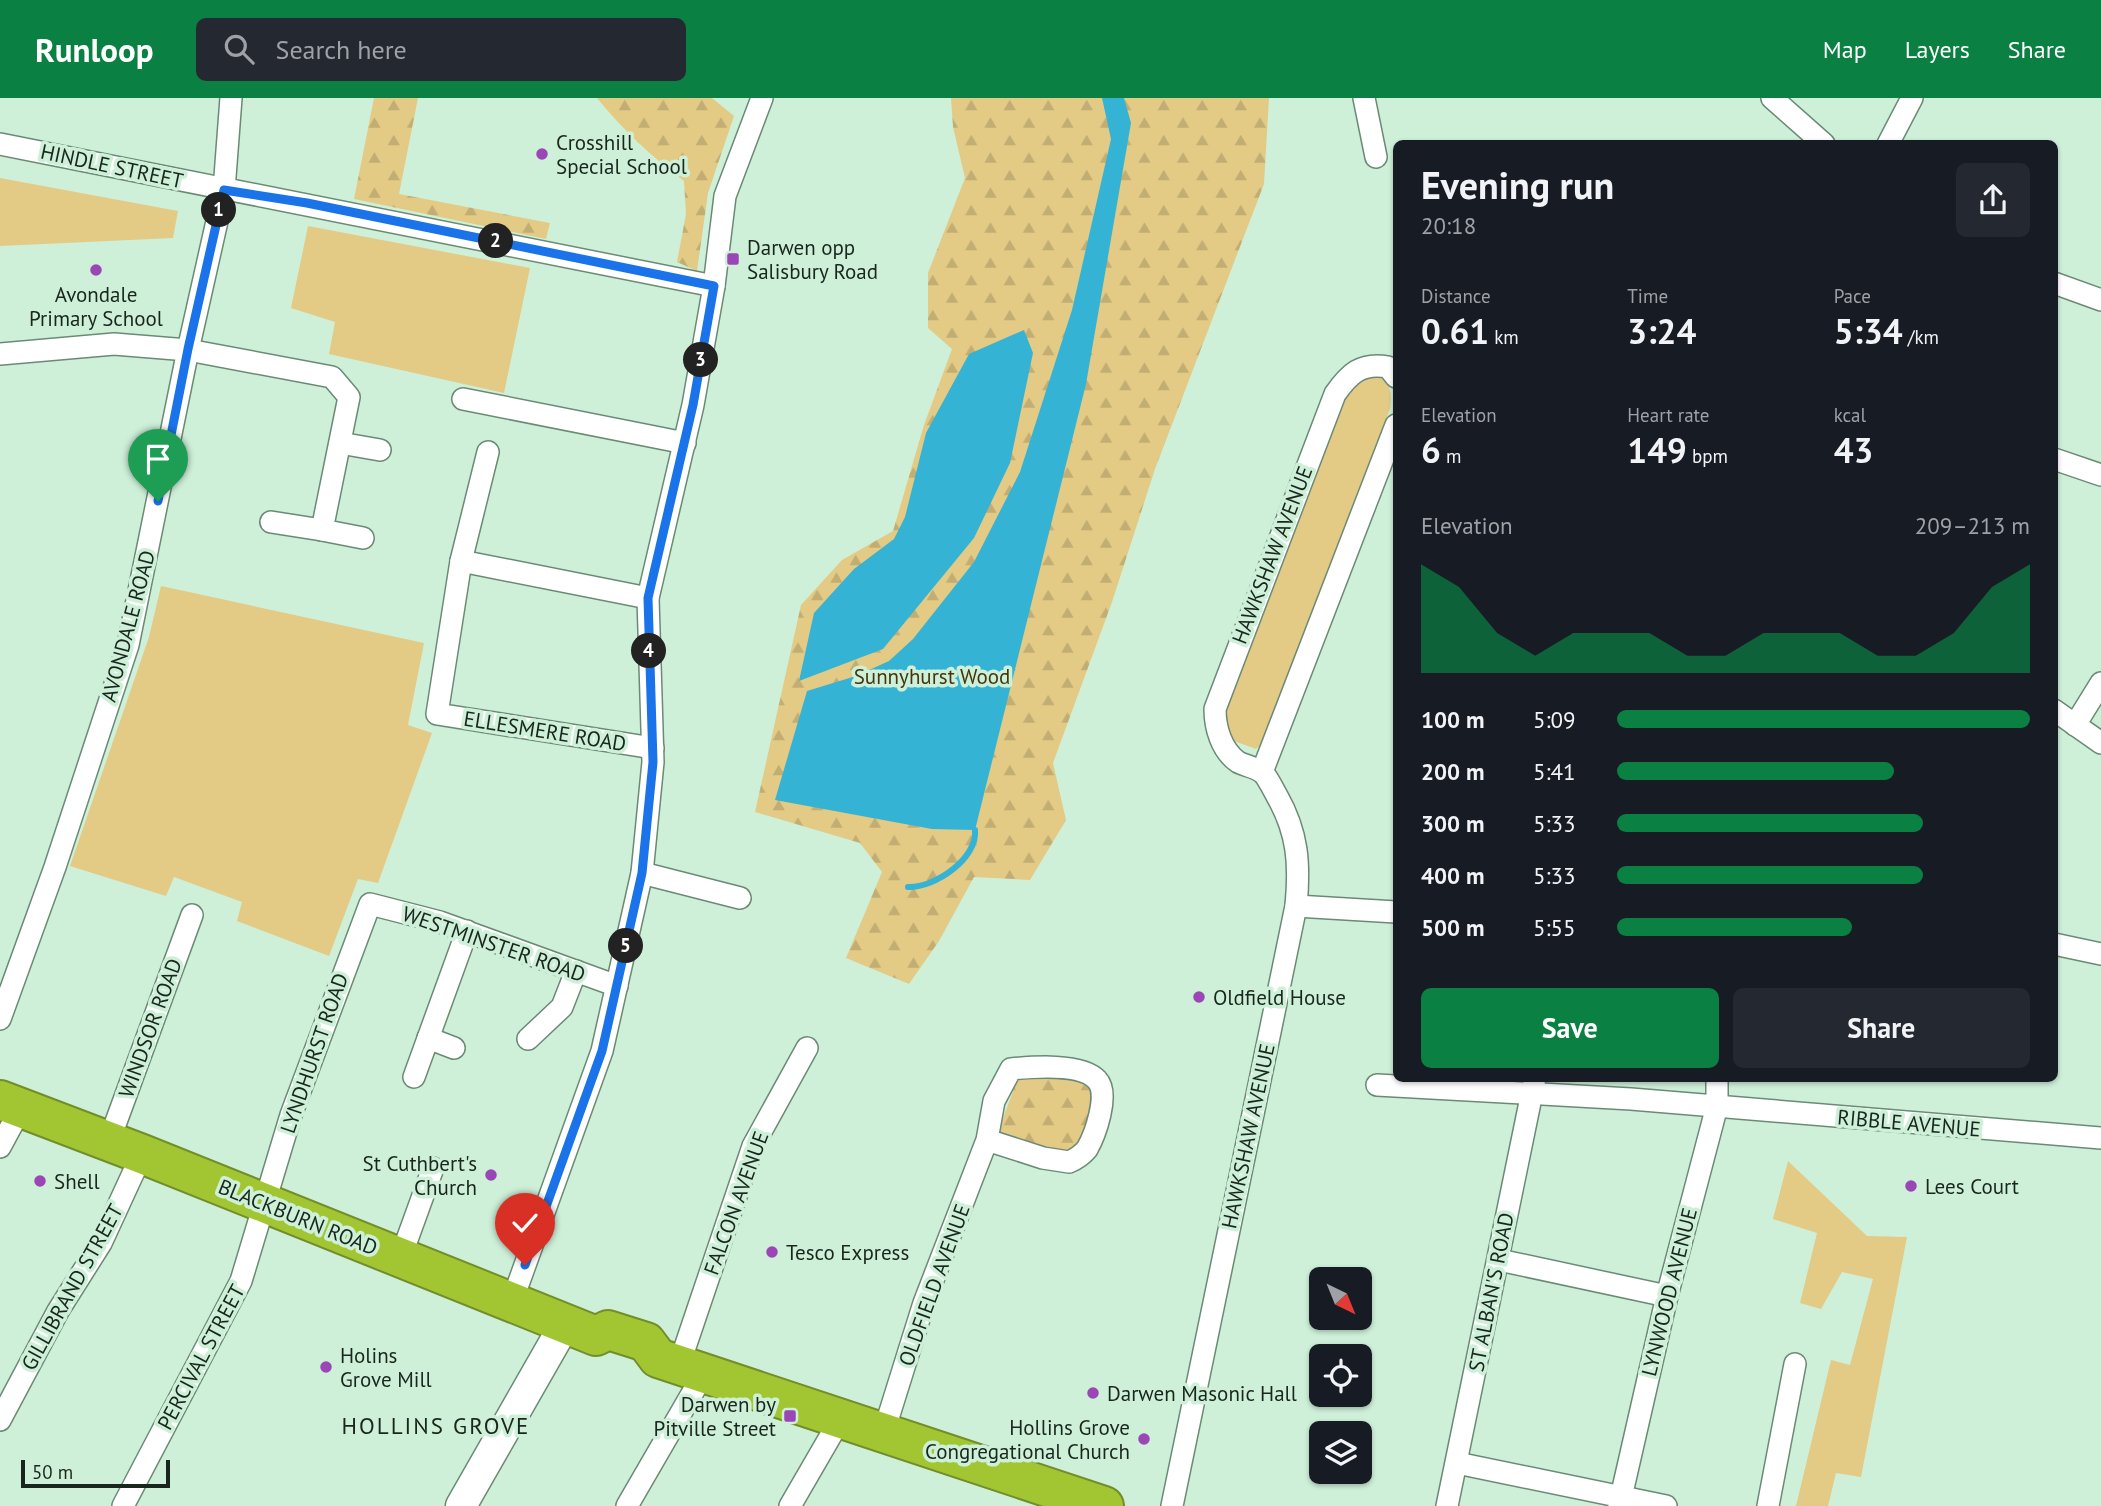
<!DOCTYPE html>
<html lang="en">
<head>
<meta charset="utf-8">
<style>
  :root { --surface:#171b24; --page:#242831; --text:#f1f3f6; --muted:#9ea1a6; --accent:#0b8043 }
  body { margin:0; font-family:"PT Sans",sans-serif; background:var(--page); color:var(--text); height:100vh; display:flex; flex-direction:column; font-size:26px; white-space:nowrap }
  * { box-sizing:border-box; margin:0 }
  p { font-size:23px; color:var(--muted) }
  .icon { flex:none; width:38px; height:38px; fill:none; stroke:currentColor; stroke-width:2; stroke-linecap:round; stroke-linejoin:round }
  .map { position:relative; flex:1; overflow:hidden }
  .drawer { position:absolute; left:1393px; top:42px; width:665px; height:942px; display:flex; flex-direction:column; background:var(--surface); border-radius:10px; box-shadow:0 2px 5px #0004 }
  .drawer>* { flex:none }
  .needle { width:46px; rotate:137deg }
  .buttons { position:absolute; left:1309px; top:1169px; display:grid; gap:14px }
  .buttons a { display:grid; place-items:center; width:63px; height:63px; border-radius:10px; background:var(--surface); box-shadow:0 2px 5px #0004; font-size:35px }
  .scale { position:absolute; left:21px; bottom:18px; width:149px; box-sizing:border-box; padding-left:7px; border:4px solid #19261d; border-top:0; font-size:19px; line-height:24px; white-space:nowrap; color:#19261d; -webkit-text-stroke:5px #cef0d9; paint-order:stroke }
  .pin { position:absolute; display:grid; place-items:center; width:60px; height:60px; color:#fff; margin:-72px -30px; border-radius:50% 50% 50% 0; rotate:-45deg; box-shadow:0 0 7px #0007 }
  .pin .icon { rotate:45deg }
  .km { position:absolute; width:35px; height:35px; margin:-18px; border-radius:50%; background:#222; color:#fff; font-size:19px; line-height:35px; text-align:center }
  .round { display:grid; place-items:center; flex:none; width:74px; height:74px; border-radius:10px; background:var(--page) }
  .summary { display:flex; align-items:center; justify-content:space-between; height:119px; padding:0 28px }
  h1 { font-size:38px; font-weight:600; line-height:52px }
  .stats { display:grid; grid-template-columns:repeat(3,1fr); gap:10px; height:119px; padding:7px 28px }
  .stats div { display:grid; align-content:center }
  .stats b { font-size:35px; font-weight:600 }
  .stats small { font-size:19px; font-weight:400 }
  .stats p { font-size:19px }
  .chart { height:196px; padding:14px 28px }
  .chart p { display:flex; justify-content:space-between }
  .chart svg { width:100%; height:126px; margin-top:7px; fill:var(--accent); opacity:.7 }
  .primary-button { display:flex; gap:14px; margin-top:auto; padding:14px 28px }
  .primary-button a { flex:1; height:80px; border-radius:10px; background:var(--accent); color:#fff; font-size:28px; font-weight:600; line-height:80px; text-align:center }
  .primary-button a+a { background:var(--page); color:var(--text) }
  ul { padding:0 28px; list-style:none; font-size:23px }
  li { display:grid; grid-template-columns:112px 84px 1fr; align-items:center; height:52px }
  li i { height:18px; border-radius:9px; background:var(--accent) }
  header { display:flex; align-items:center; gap:42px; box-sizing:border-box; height:98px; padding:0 35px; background:var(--accent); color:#fff }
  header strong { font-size:33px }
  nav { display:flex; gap:38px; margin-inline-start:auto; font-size:24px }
  .search { width:490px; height:63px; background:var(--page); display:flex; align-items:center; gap:18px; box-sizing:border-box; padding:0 24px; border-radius:10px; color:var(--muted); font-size:26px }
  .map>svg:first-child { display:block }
  .green { fill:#e3ca85 }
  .forest { fill:url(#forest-firs) }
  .water { fill:#34b3d5 }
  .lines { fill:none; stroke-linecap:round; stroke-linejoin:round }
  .stream { stroke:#34b3d5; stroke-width:6 }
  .street-casing { stroke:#6b8a75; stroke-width:24 }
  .secondary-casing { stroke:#6b8a75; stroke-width:33 }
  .highway-casing { stroke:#718e2b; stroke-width:42 }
  .street { stroke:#fff; stroke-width:21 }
  .secondary { stroke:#fff; stroke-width:30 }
  .highway { stroke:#a1c632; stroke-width:38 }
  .route-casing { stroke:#fff; stroke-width:14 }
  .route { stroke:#1a73e8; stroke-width:9 }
  .poi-dot { fill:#9a46b4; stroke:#cef0d9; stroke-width:2.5 }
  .labels { text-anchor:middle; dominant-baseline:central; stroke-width:7; stroke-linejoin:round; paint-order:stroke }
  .poi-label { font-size:21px; fill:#19261d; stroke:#cef0d9; text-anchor:start }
  .street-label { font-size:21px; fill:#19261d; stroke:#cef0d9 }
  .park-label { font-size:21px; fill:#43360e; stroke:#cef0d9 }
  .neighbourhood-label { font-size:23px; letter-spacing:2px; fill:#19261d; stroke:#cef0d9 }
</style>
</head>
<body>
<header>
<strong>Runloop</strong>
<div class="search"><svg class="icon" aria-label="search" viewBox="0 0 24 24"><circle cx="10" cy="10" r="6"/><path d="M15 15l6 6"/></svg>Search here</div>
<nav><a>Map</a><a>Layers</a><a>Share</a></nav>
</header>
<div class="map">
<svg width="2101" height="1408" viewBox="0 0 2101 1408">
  <defs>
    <pattern id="forest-firs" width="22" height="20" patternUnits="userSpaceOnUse" patternTransform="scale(1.75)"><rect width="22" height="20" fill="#e3ca85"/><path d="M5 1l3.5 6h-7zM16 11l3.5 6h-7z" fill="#c2ad72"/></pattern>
  </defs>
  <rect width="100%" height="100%" fill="#cef0d9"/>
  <g class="green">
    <polygon points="0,80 178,113 173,140 0,148"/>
    <polygon points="308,128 530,170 504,295 329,256 335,224 291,210"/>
    <path d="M1380,276C1391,288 1392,295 1390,311L1265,643L1256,651L1234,643L1227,634L1225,614L1351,286L1356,278Z"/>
    <polygon points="161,488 424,545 408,627 432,635 378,785 358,781 329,858 237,823 242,804 174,779 166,798 70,768 149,539"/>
    <polygon points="1788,1063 1867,1138 1907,1139 1861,1379 1836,1375 1828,1408 1796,1408 1831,1262 1850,1267 1873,1181 1842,1174 1821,1211 1800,1205 1817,1135 1773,1121"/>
  </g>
  <g class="forest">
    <polygon points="374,0 418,0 399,96 550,125 546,141 354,101"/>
    <path d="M597,0H712L734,18L708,95L697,173L677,164L686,116L684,83C651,58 623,32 597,0Z"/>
    <polygon points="951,0 1269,0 1264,86 1155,371 1112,504 1053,665 1066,722 1030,782 974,779 939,843 909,886 846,860 882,774 860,745 755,714 801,507 842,462 893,433 924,327 952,251 928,230 928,175 965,80 953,29"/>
    <path d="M1020,975L1085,983L1094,992C1093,1014 1088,1041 1069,1055L1059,1053L998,1033Z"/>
  </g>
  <g class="water">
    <polygon points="1102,0 1124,0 1131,25 1086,286 975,732 932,731 775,702 807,593 856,578 889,563 913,541 974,464 1020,374 1072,212 1111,41"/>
    <polygon points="1024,232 1033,255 1010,365 974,440 883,551 799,583 814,515 854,471 894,441 905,419 926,335 969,256"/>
  </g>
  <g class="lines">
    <path class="stream" d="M908,789C935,790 978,760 975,732"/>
    <g class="street-casing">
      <g id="street">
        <polyline points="1364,0 1376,59"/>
        <polyline points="1772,0 1824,46"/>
        <polyline points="0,46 714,188"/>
        <polyline points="1888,46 1912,0"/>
        <polyline points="2054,185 2101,202"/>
        <polyline points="0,256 114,246 188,252 332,279 349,299 322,432 363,440"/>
        <polyline points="463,301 685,345"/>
        <polyline points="340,345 380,352"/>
        <polyline points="488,354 461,463 437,616 653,650"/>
        <polyline points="2054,361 2101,377"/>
        <polyline points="271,424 322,432"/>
        <polyline points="461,463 648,500"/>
        <polyline points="2054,612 2101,645"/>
        <polyline points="2075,627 2101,585"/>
        <polyline points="1262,674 1396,327"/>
        <polyline points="642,775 740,800"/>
        <polyline points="1296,808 1396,814"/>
        <polyline points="2054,846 2101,856"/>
        <polyline points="0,921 55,769 128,547 188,252 224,92 231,0"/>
        <polyline points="428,940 454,950"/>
        <polyline points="528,941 562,909 576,873"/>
        <polyline points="414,979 467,833"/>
        <polyline points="1377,987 1631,1001 2101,1040"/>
        <polyline points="109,1043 192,817"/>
        <polyline points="0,1049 21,1010"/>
        <polyline points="400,1161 433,1070"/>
        <polyline points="1499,1162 1667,1198"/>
        <polyline points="511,1206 602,953 642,775 653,664 648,500 693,307 714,188 725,98 762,0"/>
        <polyline points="679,1267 753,1048 807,950"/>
        <polyline points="0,1322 58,1213 101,1145 142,1056"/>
        <path d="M884,1333L924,1205L987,1042L994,1003L1011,971C1032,969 1082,965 1097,982C1110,996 1095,1037 1087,1051C1082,1057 1076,1061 1069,1064L1043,1060L987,1042"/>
        <polyline points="1457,1365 1666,1408"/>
        <polyline points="123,1408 241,1183 291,1017 370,806 440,824 617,888"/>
        <polyline points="627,1408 704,1275"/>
        <polyline points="790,1408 841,1320"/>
        <path d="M1172,1408L1296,808C1300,766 1298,735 1277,698C1273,691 1268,680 1263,675C1256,669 1245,668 1238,664C1221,652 1215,629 1215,611L1335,296C1349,276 1361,264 1388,269L1396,279"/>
        <polyline points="1447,1408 1535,980"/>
        <polyline points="1619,1408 1667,1198 1717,1008 1717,980"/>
        <polyline points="1768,1408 1795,1266"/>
      </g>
    </g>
    <g class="secondary-casing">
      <polyline id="secondary" points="461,1408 565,1226"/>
    </g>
    <g class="highway-casing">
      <polyline id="highway" points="0,1002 142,1056 596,1238 608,1232 646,1244 658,1260 1104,1408"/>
    </g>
    <use href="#street" class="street"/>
    <use href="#secondary" class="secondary"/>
    <use href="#highway" class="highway"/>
  </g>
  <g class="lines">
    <g class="route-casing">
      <polyline id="route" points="158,403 188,251 224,92 307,105 714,188 693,307 648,500 653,664 642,775 602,953 525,1167"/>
    </g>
    <use href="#route" class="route"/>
  </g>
  <g class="poi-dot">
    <circle cx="542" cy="56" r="7"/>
    <rect x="726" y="154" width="14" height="14" rx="3.5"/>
    <circle cx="96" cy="172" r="7"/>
    <circle cx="1199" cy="899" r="7"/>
    <circle cx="491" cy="1077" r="7"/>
    <circle cx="40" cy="1083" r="7"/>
    <circle cx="1911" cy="1088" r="7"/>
    <circle cx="772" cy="1154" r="7"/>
    <circle cx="326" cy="1269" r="7"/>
    <circle cx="1093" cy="1295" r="7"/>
    <rect x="783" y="1311" width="14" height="14" rx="3.5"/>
    <circle cx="1144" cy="1341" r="7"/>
  </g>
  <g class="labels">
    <g class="poi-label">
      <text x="556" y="44">Crosshill<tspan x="556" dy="24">Special School</tspan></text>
      <text x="747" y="149">Darwen opp<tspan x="747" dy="24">Salisbury Road</tspan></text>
      <text x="96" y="196" text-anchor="middle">Avondale<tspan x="96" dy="24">Primary School</tspan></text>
      <text x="1213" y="899">Oldfield House</text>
      <text x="477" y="1065" text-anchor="end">St Cuthbert's<tspan x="477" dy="24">Church</tspan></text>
      <text x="54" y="1083">Shell</text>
      <text x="1925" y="1088">Lees Court</text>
      <text x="786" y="1154">Tesco Express</text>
      <text x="340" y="1257">Holins<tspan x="340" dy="24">Grove Mill</tspan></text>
      <text x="1107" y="1295">Darwen Masonic Hall</text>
      <text x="776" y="1306" text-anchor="end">Darwen by<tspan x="776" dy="24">Pitville Street</tspan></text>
      <text x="1130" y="1329" text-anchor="end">Hollins Grove<tspan x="1130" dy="24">Congregational Church</tspan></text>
    </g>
    <g class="street-label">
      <text transform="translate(112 68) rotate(12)">HINDLE STREET</text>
      <text transform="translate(1272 457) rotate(-69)">HAWKSHAW AVENUE</text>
      <text transform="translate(128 528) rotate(-75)">AVONDALE ROAD</text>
      <text transform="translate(545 633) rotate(9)">ELLESMERE ROAD</text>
      <text transform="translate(494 846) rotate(19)">WESTMINSTER ROAD</text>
      <text transform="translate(150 930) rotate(-70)">WINDSOR ROAD</text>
      <text transform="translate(314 955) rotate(-71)">LYNDHURST ROAD</text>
      <text transform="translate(1909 1025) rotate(5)">RIBBLE AVENUE</text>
      <text transform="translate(1248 1038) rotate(-78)">HAWKSHAW AVENUE</text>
      <text transform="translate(736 1105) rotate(-70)">FALCON AVENUE</text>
      <text transform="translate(298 1119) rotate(22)">BLACKBURN ROAD</text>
      <text transform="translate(934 1187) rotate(-70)">OLDFIELD AVENUE</text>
      <text transform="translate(72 1189) rotate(-61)">GILLIBRAND STREET</text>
      <text transform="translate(1491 1194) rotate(-79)">ST ALBAN'S ROAD</text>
      <text transform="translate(1669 1194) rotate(-76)">LYNWOOD AVENUE</text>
      <text transform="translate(201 1259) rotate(-62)">PERCIVAL STREET</text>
    </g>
    <g class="park-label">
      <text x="932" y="578">Sunnyhurst Wood</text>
    </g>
    <g class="neighbourhood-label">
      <text x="436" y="1327">HOLLINS GROVE</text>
    </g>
  </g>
</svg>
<div class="buttons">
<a><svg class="needle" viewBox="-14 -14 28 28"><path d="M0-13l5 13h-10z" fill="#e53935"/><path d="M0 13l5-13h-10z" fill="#9ea1a6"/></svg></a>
<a><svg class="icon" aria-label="locate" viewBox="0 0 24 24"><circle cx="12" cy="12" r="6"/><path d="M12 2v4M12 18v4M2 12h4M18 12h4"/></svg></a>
<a><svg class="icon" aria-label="layers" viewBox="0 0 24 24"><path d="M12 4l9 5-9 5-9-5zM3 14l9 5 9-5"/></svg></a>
</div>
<div class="scale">50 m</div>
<div class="pin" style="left:158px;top:403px;background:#1e9e55"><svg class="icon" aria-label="arrive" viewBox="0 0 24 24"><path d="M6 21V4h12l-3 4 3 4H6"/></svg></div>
<div class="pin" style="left:525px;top:1167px;background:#d93025"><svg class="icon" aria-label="check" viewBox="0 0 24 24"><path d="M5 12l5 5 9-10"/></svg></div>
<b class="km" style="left:219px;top:112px">1</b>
<b class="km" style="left:496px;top:143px">2</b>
<b class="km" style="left:701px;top:262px">3</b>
<b class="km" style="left:649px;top:553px">4</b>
<b class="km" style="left:626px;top:848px">5</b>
<section class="drawer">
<div class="summary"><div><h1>Evening run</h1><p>20:18</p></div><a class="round"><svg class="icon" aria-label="share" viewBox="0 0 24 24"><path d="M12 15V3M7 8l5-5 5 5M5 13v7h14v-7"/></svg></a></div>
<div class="stats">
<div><p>Distance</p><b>0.61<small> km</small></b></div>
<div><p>Time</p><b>3:24</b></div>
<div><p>Pace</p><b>5:34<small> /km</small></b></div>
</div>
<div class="stats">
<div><p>Elevation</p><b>6<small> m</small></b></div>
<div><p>Heart rate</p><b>149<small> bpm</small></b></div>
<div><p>kcal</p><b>43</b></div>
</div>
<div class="chart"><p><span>Elevation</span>209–213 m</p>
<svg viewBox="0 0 160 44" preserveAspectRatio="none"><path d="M0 44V6L10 14L20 30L30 38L40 30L50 30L60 30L70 38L80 38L90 30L100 30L110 30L120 38L130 38L140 30L150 14L160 6V44z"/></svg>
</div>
<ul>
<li><b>100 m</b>5:09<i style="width:100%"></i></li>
<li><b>200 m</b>5:41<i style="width:67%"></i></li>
<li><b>300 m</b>5:33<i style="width:74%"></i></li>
<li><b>400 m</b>5:33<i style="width:74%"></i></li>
<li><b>500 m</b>5:55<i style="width:57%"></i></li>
</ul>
<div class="primary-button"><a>Save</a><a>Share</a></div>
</section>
</div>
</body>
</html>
